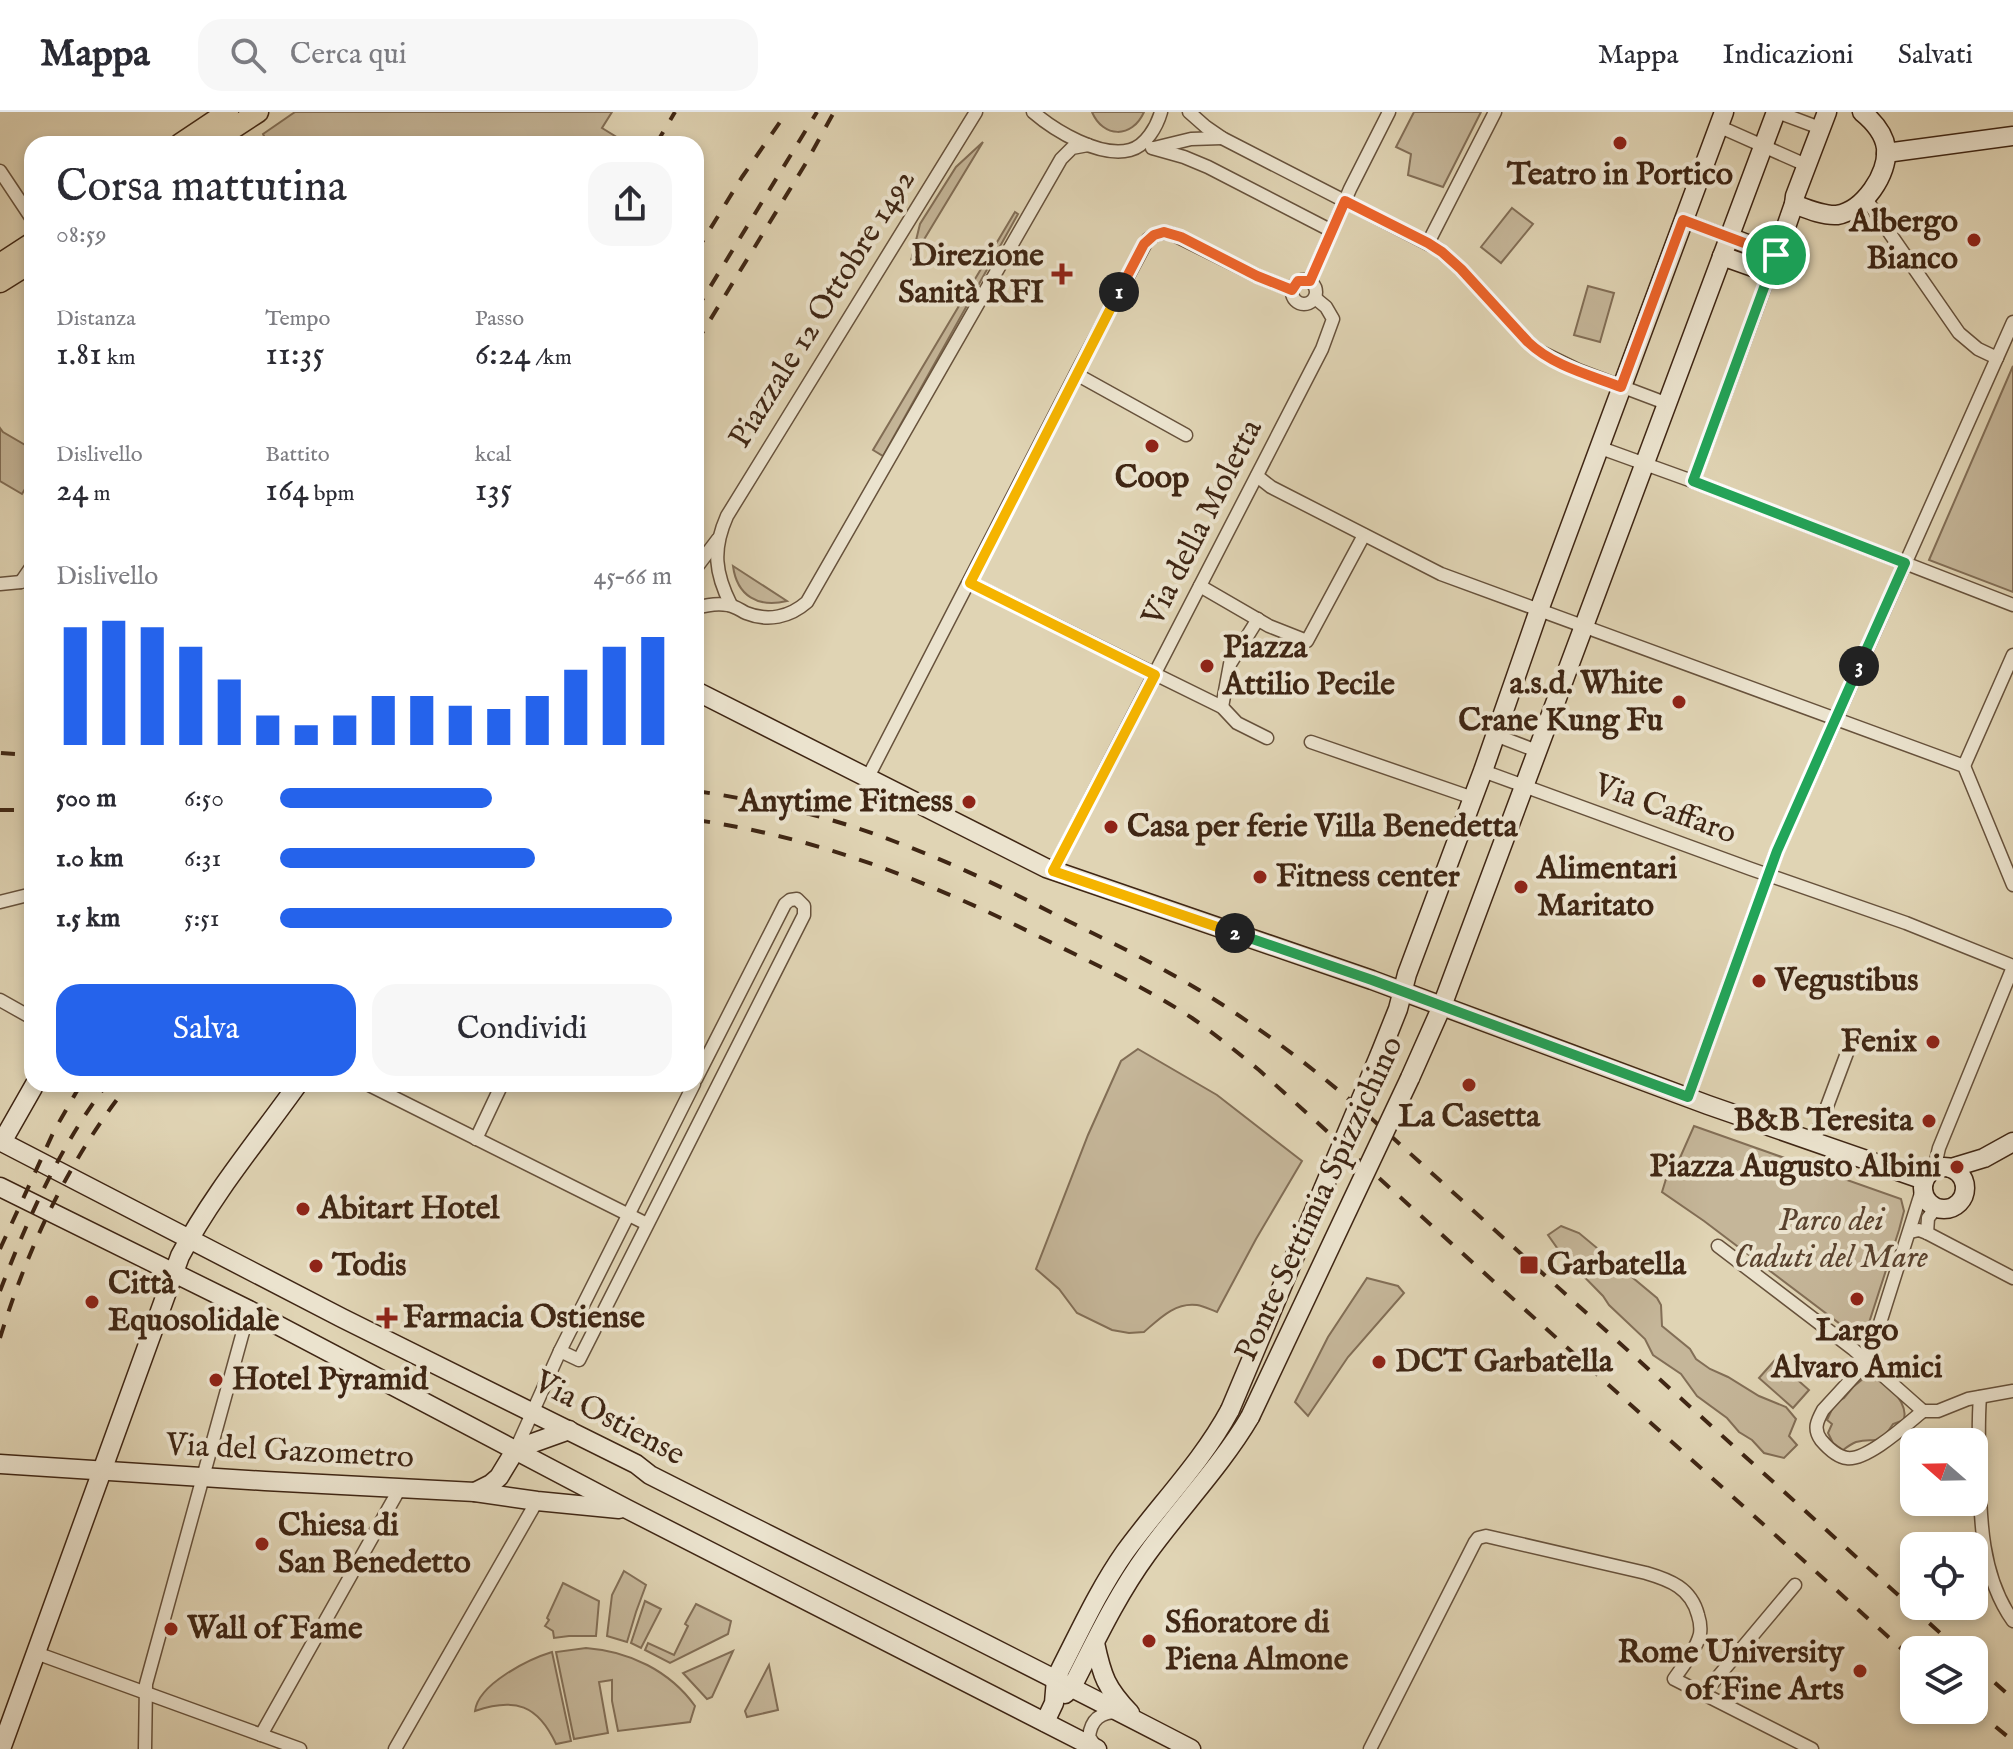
<!DOCTYPE html>
<html lang="it">
<head>
<meta charset="utf-8">
<style>
  :root { --surface:#fff; --page:#f7f7f7; --text:#2b2b33; --muted:#7c7c81; --line:#e1e1e2; --accent:#2563eb }
  body { margin:0; font-family:"IM FELL English",serif; background:var(--page); color:var(--text); height:100vh; display:flex; flex-direction:column; font-size:30px; white-space:nowrap }
  * { box-sizing:border-box; margin:0 }
  p { font-size:26px; color:var(--muted) }
  .icon { flex:none; width:44px; height:44px; fill:none; stroke:currentColor; stroke-width:2; stroke-linecap:round; stroke-linejoin:round }
  .map { position:relative; flex:1; overflow:hidden }
  .side { position:absolute; left:24px; top:24px; width:680px; height:956px; display:flex; flex-direction:column; background:var(--surface); border-radius:24px; box-shadow:0 4px 12px #0003 }
  .side>* { flex:none }
  .needle { width:52px; rotate:290deg }
  .buttons { position:absolute; left:1900px; top:1316px; display:grid; gap:16px }
  .buttons a { display:grid; place-items:center; width:88px; height:88px; border-radius:16px; background:var(--surface); box-shadow:0 4px 12px #0003; font-size:40px }
  .pin { position:absolute; display:grid; place-items:center; width:68px; height:68px; color:#fff; margin:-34px; border:4px solid #fff; border-radius:50%; box-shadow:0 2px 8px #0007 }
  .km { position:absolute; width:40px; height:40px; margin:-20px; border-radius:50%; background:#222; color:#fff; font-size:22px; line-height:40px; text-align:center }
  .round { display:grid; place-items:center; flex:none; width:84px; height:84px; border-radius:24px; background:var(--page) }
  .summary { display:flex; align-items:center; justify-content:space-between; height:136px; padding:0 32px }
  h1 { font-size:44px; font-weight:600; line-height:60px }
  .figures { display:grid; grid-template-columns:repeat(3,1fr); gap:12px; height:136px; padding:8px 32px }
  .figures div { display:grid; align-content:center }
  .figures b { font-size:34px; font-weight:600 }
  .figures small { font-size:22px; font-weight:400 }
  .figures p { font-size:22px }
  .chart { height:224px; padding:16px 32px }
  .chart p { display:flex; justify-content:space-between }
  .chart svg { width:100%; height:144px; margin-top:8px; stroke:var(--accent); stroke-width:6 }
  .action { display:flex; gap:16px; margin-top:auto; padding:16px 32px }
  .action a { flex:1; height:92px; border-radius:24px; background:var(--accent); color:#fff; font-size:32px; font-weight:600; line-height:92px; text-align:center }
  .action a+a { background:var(--page); color:var(--text) }
  ul { padding:0 32px; list-style:none; font-size:26px }
  li { display:grid; grid-template-columns:128px 96px 1fr; align-items:center; height:60px }
  li i { height:20px; border-radius:10px; background:var(--accent) }
  header { display:flex; align-items:center; gap:48px; box-sizing:border-box; height:112px; padding:0 40px; background:var(--surface); border-bottom:2px solid var(--line) }
  header strong { font-size:38px }
  nav { display:flex; gap:44px; margin-inline-start:auto; font-size:28px }
  .search { width:560px; height:72px; background:var(--page); display:flex; align-items:center; gap:20px; box-sizing:border-box; padding:0 28px; border-radius:24px; color:var(--muted); font-size:30px }
  .map>svg:first-child { display:block }
  .green { fill:#c5b699; stroke:#826e56; stroke-width:2 }
  .lines { fill:none; stroke-linecap:round; stroke-linejoin:round }
  .street-casing { stroke:#67523c; stroke-width:15 }
  .secondary-casing { stroke:#3f2614; stroke-width:21 }
  .primary-casing { stroke:#3f2614; stroke-width:23 }
  .street { stroke:#ebe3ce; stroke-width:12 }
  .secondary { stroke:#ebe3ce; stroke-width:18 }
  .primary { stroke:#e0d4b4; stroke-width:20 }
  .rail { stroke:#3f2614; stroke-width:4; stroke-dasharray:14 14; stroke-linecap:butt }
  .secondary-bridge-casing { stroke:#3f2614; stroke-width:21; stroke-linecap:butt }
  .secondary-bridge { stroke:#ebe3ce; stroke-width:18 }
  .split-1-casing { stroke:#fff; stroke-width:16 }
  .split-2-casing { stroke:#fff; stroke-width:16 }
  .split-3-casing { stroke:#fff; stroke-width:16 }
  .split-4-casing { stroke:#fff; stroke-width:16 }
  .split-1 { stroke:#f0652b; stroke-width:10 }
  .split-2 { stroke:#f5b400; stroke-width:10 }
  .split-3 { stroke:#22a559; stroke-width:10 }
  .split-4 { stroke:#22a559; stroke-width:10 }
  .poi-dot { fill:#8f2418; stroke:#ebe3ce; stroke-width:3 }
  .labels { text-anchor:middle; dominant-baseline:central; stroke-width:8; stroke-linejoin:round; paint-order:stroke }
  .poi-label { font-size:32px; font-weight:bold; fill:#3f2614; stroke:#ebe3ce; text-anchor:start }
  .street-label { font-size:32px; fill:#3f2614; stroke:#ebe3ce }
  .park-label { font-size:32px; font-style:italic; fill:#5a432f; stroke:#ebe3ce }
</style>
</head>
<body>
<header>
<strong>Mappa</strong>
<div class="search"><svg class="icon" aria-label="search" viewBox="0 0 24 24"><circle cx="10" cy="10" r="6"/><path d="M15 15l6 6"/></svg>Cerca qui</div>
<nav><a>Mappa</a><a>Indicazioni</a><a>Salvati</a></nav>
</header>
<div class="map">
<svg width="2013" height="1637" viewBox="0 0 2013 1637">
  <rect width="100%" height="100%" fill="#e0d4b4"/>
  <filter id="stains"><feTurbulence type="fractalNoise" baseFrequency=".0025" numOctaves="4"/><feColorMatrix values="0 0 0 0 .2 0 0 0 0 .09 0 0 0 0 .02 0 0 0 .5 -.17"/></filter>
  <radialGradient id="worn" r=".72"><stop offset=".6" stop-color="#630" stop-opacity="0"/><stop offset="1" stop-color="#630" stop-opacity=".3"/></radialGradient>
  <g class="green">
    <polygon points="295,0 612,0 602,16 623,29 622,32 268,32 263,22"/>
    <path d="M1092,0H1144C1132,27 1103,26 1092,0Z"/>
    <polygon points="1414,0 1481,0 1443,75 1408,63 1411,42 1396,35"/>
    <polygon points="983,30 911,149 920,112 956,55"/>
    <polygon points="1512,96 1533,112 1501,151 1481,135"/>
    <polygon points="1015,100 1018,102 883,344 873,338"/>
    <polygon points="1588,174 1614,181 1600,230 1574,223"/>
    <polygon points="2013,254 2013,480 1929,448"/>
    <polygon points="0,316 3,320 32,337 32,365 22,382 0,369"/>
    <path d="M733,454L787,489C758,496 737,484 733,454Z"/>
    <path d="M1138,937L1217,983L1302,1049L1256,1127L1217,1200C1211,1198 1204,1194 1197,1193C1175,1190 1159,1207 1144,1220L1129,1221L1112,1218L1077,1201L1059,1177L1036,1157L1088,1023L1121,949Z"/>
    <polygon points="1694,1014 1901,1087 1904,1099 1899,1118 1866,1220 1856,1224 1704,1109 1662,1080 1670,1054 1679,1048"/>
    <polygon points="1561,1114 1579,1121 1657,1186 1661,1193 1662,1214 1690,1237 1696,1247 1710,1257 1728,1265 1759,1284 1786,1295 1796,1307 1789,1324 1797,1333 1784,1346 1764,1341 1752,1328 1739,1320 1727,1306 1697,1284 1681,1262 1653,1243 1645,1227 1609,1193 1603,1184 1560,1140 1548,1123"/>
    <polygon points="1367,1166 1398,1174 1404,1181 1348,1245 1308,1304 1295,1290 1328,1225"/>
    <polygon points="1775,1248 1809,1278 1793,1296 1759,1266"/>
    <path d="M1864,1266C1868,1267 1873,1267 1877,1268C1891,1272 1908,1293 1904,1308L1893,1312C1877,1337 1877,1324 1856,1330C1851,1332 1847,1335 1843,1338L1833,1331L1828,1321L1832,1312L1827,1308L1835,1291L1844,1286L1853,1275Z"/>
    <polygon points="624,1459 646,1473 636,1500 627,1530 607,1524 612,1483"/>
    <polygon points="563,1471 599,1489 596,1524 569,1524 554,1526 553,1519 545,1514 549,1508 547,1506"/>
    <polygon points="645,1489 661,1497 641,1536 631,1531"/>
    <polygon points="696,1492 731,1509 728,1522 670,1551 645,1538 648,1531 674,1543 688,1514 685,1512"/>
    <path d="M586,1536C629,1539 670,1559 695,1594L690,1610L618,1619L612,1589V1568L599,1570L608,1621L574,1627L556,1540Z"/>
    <polygon points="733,1539 712,1585 707,1587 683,1561"/>
    <path d="M552,1540L571,1629L556,1632C538,1593 515,1585 475,1599C478,1572 529,1547 552,1540Z"/>
    <polygon points="769,1553 778,1598 747,1605 745,1599"/>
  </g>
  <g class="lines">
    <g class="street-casing">
      <g id="street">
        <path d="M1033,0C1055,19 1100,46 1130,38C1146,34 1157,14 1161,0"/>
        <polyline points="1189,0 1206,15 1222,26 1438,137 1461,157 1528,230 1539,239 1578,258 1668,292"/>
        <polyline points="1777,0 1820,16"/>
        <polyline points="1718,14 1806,53"/>
        <polyline points="1152,36 1184,45 1208,55 1332,119"/>
        <polyline points="1154,36 1191,27 1222,26"/>
        <polyline points="0,59 32,107"/>
        <polyline points="1866,87 1959,221 1978,237 1997,246"/>
        <polyline points="1683,108 1729,125"/>
        <polyline points="1428,131 1495,0"/>
        <circle cx="1304" cy="180" r="12"/>
        <polyline points="1310,169 1350,77 1389,0"/>
        <polyline points="1076,262 1186,323"/>
        <polyline points="1598,335 1706,374 2013,493"/>
        <polyline points="1257,364 1271,375 1441,462 1964,654 2013,773"/>
        <polyline points="1693,369 1770,161"/>
        <polyline points="696,456 718,427"/>
        <polyline points="21,470 32,454"/>
        <polyline points="970,471 1222,595 1237,611 1267,626"/>
        <polyline points="0,472 21,470"/>
        <polyline points="1200,474 1269,514 1307,529 1364,423"/>
        <path d="M731,493C715,461 712,438 727,404L976,0"/>
        <path d="M696,496C706,493 718,491 728,493C735,494 740,498 746,501C768,510 790,505 807,490L1061,47L1072,36L1088,33"/>
        <polyline points="1222,595 1230,552 1258,507"/>
        <polyline points="1495,623 1537,639"/>
        <polyline points="1311,630 1473,686"/>
        <polyline points="1964,654 2013,543"/>
        <polyline points="1483,659 1751,757 1906,811 2013,854"/>
        <path d="M867,667L1081,252L1148,127C1156,122 1163,119 1172,122L1257,164L1292,178"/>
        <polyline points="1053,759 1322,237 1333,207 1326,195 1315,186"/>
        <polyline points="0,790 32,782"/>
        <polyline points="0,888 32,906"/>
        <polyline points="367,972 647,1112"/>
        <polyline points="1688,985 1777,739 2013,210"/>
        <polyline points="476,1027 502,972"/>
        <polyline points="1814,1029 1853,925"/>
        <polyline points="1934,1057 1939,1036 2013,855"/>
        <path d="M1922,1078L1868,1249L1823,1298C1817,1309 1813,1317 1821,1328C1827,1335 1837,1345 1847,1346C1867,1349 1907,1312 1923,1299"/>
        <polyline points="1910,1120 1919,1118 1927,1121 2013,1166"/>
        <polyline points="1927,1121 1928,1106 1936,1096"/>
        <polyline points="1718,1134 1853,1237 1923,1299"/>
        <polyline points="560,1239 579,1248 804,803 804,794 797,787 790,788 785,792 696,967"/>
        <path d="M1980,1285C1978,1308 1979,1330 1979,1353C1980,1406 1981,1464 2013,1509"/>
        <polyline points="1923,1299 1938,1299 1968,1287 2013,1279"/>
        <polyline points="516,1337 560,1239 694,972"/>
        <polyline points="36,1541 300,1637"/>
        <polyline points="1702,1580 1711,1573 1795,1473"/>
        <polyline points="261,1623 400,1376"/>
        <path d="M1096,1635L1089,1625C1091,1607 1101,1600 1118,1600"/>
        <polyline points="145,1637 146,1572 249,1198"/>
        <polyline points="395,1637 537,1389"/>
        <path d="M1370,1637L1475,1430L1478,1426L1486,1424L1646,1461C1670,1468 1691,1476 1698,1503C1700,1509 1701,1515 1700,1522C1696,1538 1683,1554 1674,1567L1812,1637"/>
      </g>
    </g>
    <g class="secondary-casing">
      <g id="secondary">
        <polyline points="1886,41 2013,24"/>
        <path d="M1794,92C1807,97 1823,104 1837,103C1863,99 1889,62 1886,36C1884,21 1873,9 1862,0"/>
        <polyline points="1729,125 1776,143"/>
        <polyline points="1722,144 1770,161 1794,92 1795,84 1827,0"/>
        <polyline points="696,579 1046,756 1372,868 1708,993 1924,1068"/>
        <polyline points="1380,942 1398,897 1407,862 1483,659 1539,498 1724,0"/>
        <polyline points="1410,966 1442,894 1776,0"/>
        <path d="M0,1029L342,1206L636,1352L650,1363C830,1454 1012,1544 1191,1637"/>
        <polyline points="2,1030 35,972"/>
        <circle cx="1944" cy="1076" r="21"/>
        <polyline points="1951,1056 1984,1046 2013,1030"/>
        <polyline points="0,1075 249,1198 627,1397 1097,1637"/>
        <polyline points="0,1352 265,1369 475,1380 537,1389 619,1397"/>
        <polyline points="475,1380 491,1372 499,1365 516,1337 569,1318"/>
        <path d="M1095,1531C1102,1564 1106,1576 1130,1601"/>
        <path d="M1065,1582L1072,1575C1095,1530 1117,1483 1147,1442C1181,1395 1221,1354 1250,1305"/>
        <path d="M1045,1610L1054,1591L1056,1567L1060,1558C1080,1519 1099,1477 1125,1440C1160,1392 1202,1350 1230,1298"/>
        <path d="M1,1637L180,1144C212,1083 258,1028 298,972"/>
      </g>
    </g>
    <g class="primary-casing">
      <g id="primary">
        <polyline points="180,32 228,0"/>
        <polyline points="209,32 258,0"/>
        <polyline points="0,152 32,131"/>
        <polyline points="0,170 32,150"/>
      </g>
    </g>
    <use href="#street" class="street"/>
    <use href="#secondary" class="secondary"/>
    <use href="#primary" class="primary"/>
    <g class="rail">
      <polyline points="656,32 675,0"/>
      <polyline points="696,140 742,65 787,0"/>
      <polyline points="696,198 817,0"/>
      <polyline points="696,231 806,51 834,0"/>
      <polyline points="1,641 32,643"/>
      <path d="M696,679C764,689 832,705 896,730C953,751 1008,778 1062,806C1113,831 1164,856 1212,886C1269,922 1322,963 1372,1007L1959,1538"/>
      <polyline points="0,698 32,698"/>
      <path d="M696,708C827,727 934,772 1052,831C1099,854 1148,877 1192,906C1215,922 1237,940 1259,958L1914,1548"/>
      <polyline points="0,1137 54,1019 81,972"/>
      <path d="M0,1179C28,1106 60,1034 107,972"/>
      <path d="M0,1226C28,1135 69,1047 129,972"/>
      <polyline points="1974,1552 2013,1587"/>
      <polyline points="1974,1597 2013,1629"/>
    </g>
    <g class="secondary-bridge-casing">
      <g id="secondary-bridge">
        <polyline points="1230,1298 1380,942"/>
        <polyline points="1250,1305 1410,966"/>
      </g>
    </g>
    <use href="#secondary-bridge" class="secondary-bridge"/>
  </g>
  <g class="lines">
    <g class="split-1-casing">
      <path id="split-1" d="M1119,180L1144,132L1154,123L1164,120L1181,125L1257,164L1292,178L1298,169H1310L1345,89L1428,131L1442,140L1461,157L1528,230C1553,254 1590,263 1621,275L1683,108L1776,143"/>
    </g>
    <g class="split-2-casing">
      <polyline id="split-2" points="1119,180 970,471 1155,563 1053,759 1235,821"/>
    </g>
    <g class="split-3-casing">
      <polyline id="split-3" points="1235,821 1372,868 1688,985 1777,739 1859,554"/>
    </g>
    <g class="split-4-casing">
      <polyline id="split-4" points="1776,143 1693,369 1905,451 1859,554"/>
    </g>
    <use href="#split-1" class="split-1"/>
    <use href="#split-2" class="split-2"/>
    <use href="#split-3" class="split-3"/>
    <use href="#split-4" class="split-4"/>
  </g>
  <g class="poi-dot">
    <circle cx="1620" cy="31" r="8"/>
    <circle cx="1974" cy="128" r="8"/>
    <path d="M1058 150h8v8h8v8h-8v8h-8v-8h-8v-8h8z"/>
    <circle cx="1152" cy="334" r="8"/>
    <circle cx="1207" cy="554" r="8"/>
    <circle cx="1679" cy="590" r="8"/>
    <circle cx="969" cy="690" r="8"/>
    <circle cx="1111" cy="715" r="8"/>
    <circle cx="1260" cy="765" r="8"/>
    <circle cx="1521" cy="775" r="8"/>
    <circle cx="1759" cy="869" r="8"/>
    <circle cx="1933" cy="930" r="8"/>
    <circle cx="1469" cy="973" r="8"/>
    <circle cx="1929" cy="1009" r="8"/>
    <circle cx="1957" cy="1055" r="8"/>
    <circle cx="303" cy="1097" r="8"/>
    <rect x="1519" y="1143" width="20" height="20" rx="4"/>
    <circle cx="316" cy="1154" r="8"/>
    <circle cx="1857" cy="1187" r="8"/>
    <circle cx="92" cy="1190" r="8"/>
    <path d="M383 1194h8v8h8v8h-8v8h-8v-8h-8v-8h8z"/>
    <circle cx="1379" cy="1250" r="8"/>
    <circle cx="216" cy="1268" r="8"/>
    <circle cx="262" cy="1432" r="8"/>
    <circle cx="171" cy="1517" r="8"/>
    <circle cx="1149" cy="1529" r="8"/>
    <circle cx="1860" cy="1559" r="8"/>
  </g>
  <g class="labels">
    <g class="poi-label">
      <text x="1620" y="63" text-anchor="middle">Teatro in Portico</text>
      <text x="1958" y="110" text-anchor="end">Albergo<tspan x="1958" dy="37">Bianco</tspan></text>
      <text x="1044" y="144" text-anchor="end">Direzione<tspan x="1044" dy="37">Sanità RFI</tspan></text>
      <text x="1152" y="366" text-anchor="middle">Coop</text>
      <text x="1223" y="536">Piazza<tspan x="1223" dy="37">Attilio Pecile</tspan></text>
      <text x="1663" y="572" text-anchor="end">a.s.d. White<tspan x="1663" dy="37">Crane Kung Fu</tspan></text>
      <text x="953" y="690" text-anchor="end">Anytime Fitness</text>
      <text x="1127" y="715">Casa per ferie Villa Benedetta</text>
      <text x="1537" y="757">Alimentari<tspan x="1537" dy="37">Maritato</tspan></text>
      <text x="1276" y="765">Fitness center</text>
      <text x="1775" y="869">Vegustibus</text>
      <text x="1917" y="930" text-anchor="end">Fenix</text>
      <text x="1469" y="1005" text-anchor="middle">La Casetta</text>
      <text x="1913" y="1009" text-anchor="end">B&amp;B Teresita</text>
      <text x="1941" y="1055" text-anchor="end">Piazza Augusto Albini</text>
      <text x="319" y="1097">Abitart Hotel</text>
      <text x="1547" y="1153">Garbatella</text>
      <text x="332" y="1154">Todis</text>
      <text x="108" y="1172">Città<tspan x="108" dy="37">Equosolidale</tspan></text>
      <text x="403" y="1206">Farmacia Ostiense</text>
      <text x="1857" y="1219" text-anchor="middle">Largo<tspan x="1857" dy="37">Alvaro Amici</tspan></text>
      <text x="1395" y="1250">DCT Garbatella</text>
      <text x="232" y="1268">Hotel Pyramid</text>
      <text x="278" y="1414">Chiesa di<tspan x="278" dy="37">San Benedetto</tspan></text>
      <text x="1165" y="1511">Sfioratore di<tspan x="1165" dy="37">Piena Almone</tspan></text>
      <text x="187" y="1517">Wall of Fame</text>
      <text x="1844" y="1541" text-anchor="end">Rome University<tspan x="1844" dy="37">of Fine Arts</tspan></text>
    </g>
    <g class="street-label">
      <text transform="translate(823 197) rotate(-58)">Piazzale 12 Ottobre 1492</text>
      <text transform="translate(1203 411) rotate(-63)">Via della Moletta</text>
      <text transform="translate(1665 698) rotate(20)">Via Caffaro</text>
      <text transform="translate(1320 1087) rotate(-65)">Ponte Settimia Spizzichino</text>
      <text transform="translate(609 1307) rotate(28)">Via Ostiense</text>
      <text transform="translate(290 1340) rotate(3)">Via del Gazometro</text>
    </g>
    <g class="park-label">
      <text x="1831" y="1109">Parco dei<tspan x="1831" dy="37">Caduti del Mare</tspan></text>
    </g>
  </g>
  <rect width="100%" height="100%" filter="url(#stains)"/>
  <rect width="100%" height="100%" fill="url(#worn)"/>
</svg>
<div class="buttons">
<a><svg class="needle" viewBox="-14 -14 28 28"><path d="M0-13l5 13h-10z" fill="#e53935"/><path d="M0 13l5-13h-10z" fill="#7c7c81"/></svg></a>
<a><svg class="icon" aria-label="locate" viewBox="0 0 24 24"><circle cx="12" cy="12" r="6"/><path d="M12 2v4M12 18v4M2 12h4M18 12h4"/></svg></a>
<a><svg class="icon" aria-label="layers" viewBox="0 0 24 24"><path d="M12 4l9 5-9 5-9-5zM3 14l9 5 9-5"/></svg></a>
</div>
<div class="pin" style="left:1776px;top:143px;background:#1e9e55"><svg class="icon" aria-label="arrive" viewBox="0 0 24 24"><path d="M6 21V4h12l-3 4 3 4H6"/></svg></div>
<b class="km" style="left:1119px;top:180px">1</b>
<b class="km" style="left:1235px;top:821px">2</b>
<b class="km" style="left:1859px;top:554px">3</b>
<section class="side">
<div class="summary"><div><h1>Corsa mattutina</h1><p>08:59</p></div><a class="round"><svg class="icon" aria-label="share" viewBox="0 0 24 24"><path d="M12 15V3M7 8l5-5 5 5M5 13v7h14v-7"/></svg></a></div>
<div class="figures">
<div><p>Distanza</p><b>1.81<small> km</small></b></div>
<div><p>Tempo</p><b>11:35</b></div>
<div><p>Passo</p><b>6:24<small> /km</small></b></div>
</div>
<div class="figures">
<div><p>Dislivello</p><b>24<small> m</small></b></div>
<div><p>Battito</p><b>164<small> bpm</small></b></div>
<div><p>kcal</p><b>135</b></div>
</div>
<div class="chart"><p><span>Dislivello</span>45–66 m</p>
<svg viewBox="0 0 160 44" preserveAspectRatio="none"><path d="M5 44V8M15 44V6M25 44V8M35 44V14M45 44V24M55 44V35M65 44V38M75 44V35M85 44V29M95 44V29M105 44V32M115 44V33M125 44V29M135 44V21M145 44V14M155 44V11"/></svg>
</div>
<ul>
<li><b>500 m</b>6:50<i style="width:54%"></i></li>
<li><b>1.0 km</b>6:31<i style="width:65%"></i></li>
<li><b>1.5 km</b>5:51<i style="width:100%"></i></li>
</ul>
<div class="action"><a>Salva</a><a>Condividi</a></div>
</section>
</div>
</body>
</html>
